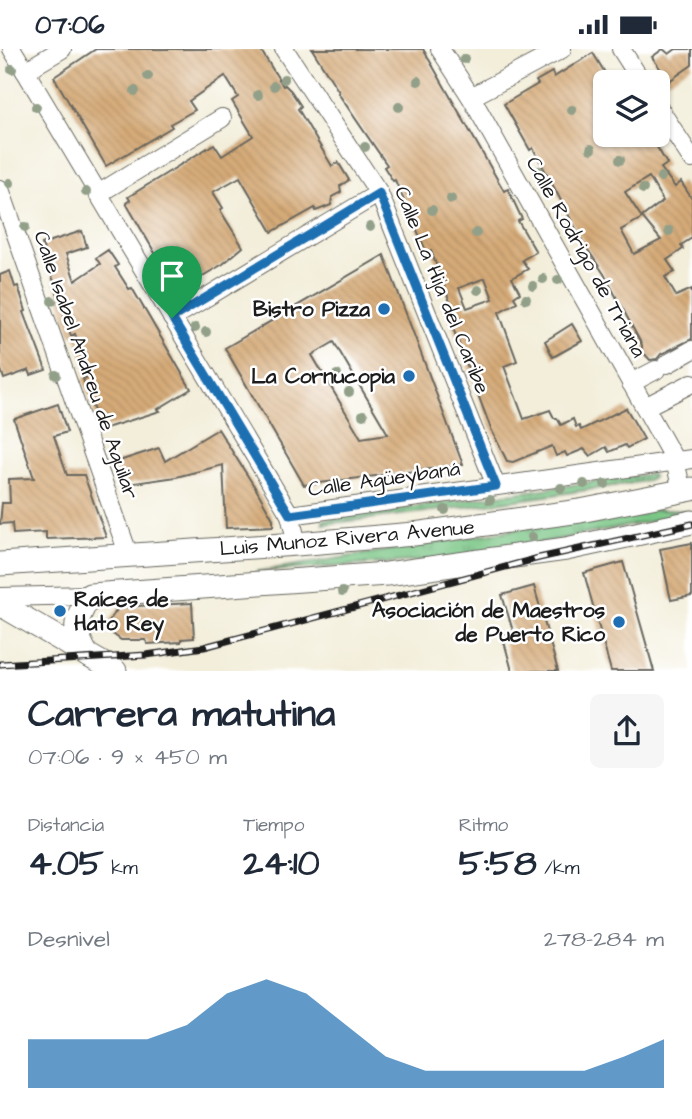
<!DOCTYPE html>
<html lang="es">
<head>
<meta charset="utf-8">
<style>
  :root { --surface:#fff; --page:#f6f6f7; --text:#1f2937; --muted:#747a83; --accent:#1f6fb2 }
  body { margin:0; font-family:"Architects Daughter",sans-serif; background:var(--page); color:var(--text); height:100vh; display:flex; flex-direction:column; font-size:26px; white-space:nowrap }
  * { box-sizing:border-box; margin:0 }
  p { font-size:23px; color:var(--muted) }
  .icon { flex:none; width:38px; height:38px; fill:none; stroke:currentColor; stroke-width:2; stroke-linecap:round; stroke-linejoin:round }
  .map { position:relative; height:622px; overflow:hidden }
  .details { display:flex; flex-direction:column; background:var(--surface); flex:1 }
  .details>* { flex:none }
  .controls { position:absolute; left:593px; top:21px; display:grid; gap:14px }
  .controls a { display:grid; place-items:center; width:77px; height:77px; border-radius:10px; background:var(--surface); box-shadow:0 2px 5px #0004; font-size:35px }
  .pin { position:absolute; display:grid; place-items:center; width:60px; height:60px; color:#fff; margin:-72px -30px; border-radius:50% 50% 50% 0; rotate:-45deg; box-shadow:0 0 7px #0007 }
  .pin .icon { rotate:45deg }
  .round { display:grid; place-items:center; flex:none; width:74px; height:74px; border-radius:10px; background:var(--page) }
  .head { display:flex; align-items:center; justify-content:space-between; height:119px; padding:0 28px }
  h1 { font-size:38px; font-weight:700; line-height:52px }
  .stats { display:grid; grid-template-columns:repeat(3,1fr); gap:10px; height:119px; padding:7px 28px }
  .stats div { display:grid; align-content:center }
  .stats b { font-size:35px; font-weight:700 }
  .stats small { font-size:19px; font-weight:400 }
  .stats p { font-size:19px }
  .chart { height:196px; padding:14px 28px }
  .chart p { display:flex; justify-content:space-between }
  .chart svg { width:100%; height:126px; margin-top:7px; fill:var(--accent); opacity:.7 }
  .status { display:flex; justify-content:space-between; align-items:center; height:49px; padding:0 35px; background:var(--surface); direction:ltr }
  .status svg { height:19px; fill:currentColor }
  .map>svg:first-child { display:block }
  .grass { fill:url(#grass-tufts); stroke:#4b7151; stroke-width:2 }
  .building { fill:url(#building-back-hatch); fill-rule:evenodd }
  .lines { fill:none; stroke-linecap:round; stroke-linejoin:round }
  .minor-casing { stroke:#67665e; stroke-width:20 }
  .major-casing { stroke:#67665e; stroke-width:25 }
  .minor { stroke:#fff; stroke-width:18 }
  .major { stroke:#fff; stroke-width:23 }
  .rail-casing { stroke:#1c1c1c; stroke-width:7 }
  .rail { stroke:#fff; stroke-width:4.5; stroke-dasharray:13; stroke-linecap:butt }
  .tree { fill:#92a089 }
  .route-casing { stroke:#fff; stroke-width:14 }
  .route { stroke:#1f6fb2; stroke-width:9 }
  .poi-dot { fill:#1f6fb2; stroke:#fff; stroke-width:2.5 }
  .labels { text-anchor:middle; dominant-baseline:central; stroke-width:5; stroke-linejoin:round; paint-order:stroke }
  .street-label { font-size:21px; fill:#1c1c1c; stroke:#fff }
  .poi-label { font-size:21px; font-weight:bold; fill:#1c1c1c; stroke:#fff; text-anchor:end }
</style>
</head>
<body>
<div class="status"><b>07:06</b><svg viewBox="0 0 49 12"><path d="M0 12V9h3v3zM5 12V6h3v6zM10 12V3h3v9zM15 12V0h3v12zM26 1h20v11H26zM47 4h2v5h-2z"/></svg></div>
<div class="map">
<svg width="692" height="622" viewBox="0 0 692 622">
  <defs>
    <pattern id="grass-tufts" width="24" height="20" patternUnits="userSpaceOnUse" patternTransform="scale(1.75)"><rect width="24" height="20" fill="#7ac686"/><path d="M3 7l-1-3M5 7V3M7 7l1-3M15 17l-1-3M17 17v-4M19 17l1-3" fill="none" stroke="#63a06d"/></pattern>
    <pattern id="building-back-hatch" width="6" height="6" patternUnits="userSpaceOnUse" patternTransform="scale(1.75)"><rect width="6" height="6" fill="#d5aa78"/><path d="M-1 5l2 2M0 0l6 6M5-1l2 2" fill="none" stroke="#b69267"/></pattern>
  </defs>
  <rect width="100%" height="100%" fill="#fff"/>
  <filter id="ink" filterUnits="userSpaceOnUse"><feTurbulence type="fractalNoise" baseFrequency=".0143" numOctaves="2"/><feDisplacementMap in="SourceGraphic" scale="14" xChannelSelector="R" yChannelSelector="G"/><feConvolveMatrix kernelMatrix="1 2 1 2 8 2 1 2 1" color-interpolation-filters="sRGB"/></filter>
  <filter id="wash" filterUnits="userSpaceOnUse"><feTurbulence type="fractalNoise" baseFrequency=".00686" numOctaves="4" result="noise"/><feDisplacementMap in="SourceGraphic" scale="28" xChannelSelector="R" yChannelSelector="G"/><feGaussianBlur stdDeviation="1.57" result="paint"/><feColorMatrix in="noise" values="0 0 0 0 0 0 0 0 0 0 0 0 0 0 0 0 0 1.4 0 .05"/><feComposite in="paint" operator="in"/></filter>
  <g filter="url(#wash)">
    <rect width="100%" height="100%" fill="#f3eeda"/>
    <g class="grass">
      <path d="M651,425L653,428L645,432C538,449 431,463 323,475V471Z"/>
      <polygon points="640,460 689,462 649,473 460,509 255,523"/>
    </g>
    <g id="blocks">
      <g class="building">
        <polygon points="96,0 260,0 283,37 285,36 291,42 301,57 298,60 332,117 338,113 349,131 340,137 341,143 332,148 331,156 316,162 315,159 272,183 240,128 213,143 223,159 220,161 243,198 223,215 177,242 126,154 130,151 128,148 214,95 222,107 253,87 232,52 238,48 225,27 189,52 195,61 170,75 172,78 106,117 54,28"/>
        <path d="M312,0H423L504,142L508,140L522,170L518,172L536,203L522,211L528,220L512,229L520,244L514,248L517,253L499,263L517,312L504,317L524,370L550,361L554,369H557L561,376L573,370L576,378L579,377L581,381L626,359L644,390L627,399L625,396L609,403L606,398L590,407L584,400L567,407L565,403L556,407L552,397L513,413L507,412L491,380L444,255L450,253L431,202L427,204L395,131L393,132L384,118L387,116L338,44L339,43ZM485,229L493,250L467,259L459,239Z"/>
        <polygon points="663,0 669,5 676,0 692,0 692,16 669,32 652,8"/>
        <path d="M593,4L610,32L606,33V86H650L667,115L661,119L675,138L681,133L692,150V189L681,196L683,200L667,211L675,223L665,228L676,247L692,240V290L661,305L657,310L650,311L642,302V296L604,225L584,195L533,99L530,101L504,55L538,35L536,32L552,23L554,28ZM649,128L663,152L642,168L661,191L634,205L621,181L642,169L625,143Z"/>
        <polygon points="82,182 87,198 66,205 75,232 100,215 96,209 108,201 118,216 115,218 129,240 132,239 191,340 158,360 160,362 103,380 102,376 99,377 83,330 86,329 84,322 87,322 75,285 71,287 42,195"/>
        <path d="M384,206L463,416L304,436L225,299ZM334,293L388,385L361,389L312,306Z"/>
        <polygon points="10,222 15,238 18,237 26,262 24,263 46,321 31,326 29,321 4,330 0,318 0,226"/>
        <polygon points="572,275 582,292 553,308 545,292"/>
        <polygon points="58,355 67,383 54,387 67,426 84,426 106,488 46,490 46,483 13,485 12,474 0,475 2,454 10,454 9,430 34,429 14,370"/>
        <polygon points="218,380 256,440 273,470 273,477 226,479 223,416 176,428 121,436 113,414 159,399 165,412"/>
        <polygon points="692,494 692,547 671,551 660,500"/>
        <polygon points="623,513 654,622 611,622 584,524"/>
        <polygon points="534,537 558,622 512,622 502,585 513,582 502,546"/>
        <polygon points="192,554 194,589 181,590 181,593 147,595 146,591 121,591 110,583 109,572 119,558"/>
      </g>
    </g>
  </g>
  <g filter="url(#ink)">
    <use href="#blocks" fill-opacity="0" stroke="#67665e" stroke-width="2"/>
    <g class="lines">
      <g class="minor-casing">
        <g id="minor">
          <polyline points="12,0 290,466 297,495"/>
          <polyline points="284,0 379,144 496,437"/>
          <polyline points="440,0 471,48 675,412 682,442"/>
          <polyline points="621,0 642,33"/>
          <polyline points="25,22 62,0"/>
          <polyline points="471,48 562,0"/>
          <polyline points="658,58 692,110"/>
          <polyline points="0,140 129,507"/>
          <polyline points="98,145 222,69"/>
          <polyline points="172,269 379,144"/>
          <polyline points="667,315 692,301"/>
          <polyline points="631,334 656,321"/>
          <polyline points="645,358 692,334"/>
          <polyline points="290,466 692,410"/>
          <polyline points="0,548 90,546"/>
        </g>
      </g>
      <g class="major-casing">
        <g id="major">
          <polyline points="0,515 297,495 414,485 580,462 692,440"/>
          <polyline points="0,555 115,622"/>
          <path d="M87,606C71,577 75,573 90,546L387,525L566,500L692,473"/>
        </g>
      </g>
      <use href="#minor" class="minor"/>
      <use href="#major" class="major"/>
      <g class="rail-casing">
        <polyline id="rail" points="0,615 146,606 204,598 539,509 692,475"/>
      </g>
      <use href="#rail" class="rail"/>
    </g>
    <g class="tree">
      <circle cx="464" cy="10" r="5"/>
      <circle cx="12" cy="20" r="5"/>
      <circle cx="148" cy="27" r="5"/>
      <circle cx="284" cy="30" r="5"/>
      <circle cx="418" cy="32" r="5"/>
      <circle cx="274" cy="37" r="5"/>
      <circle cx="135" cy="42" r="5"/>
      <circle cx="258" cy="46" r="5"/>
      <circle cx="36" cy="58" r="5"/>
      <circle cx="399" cy="58" r="5"/>
      <circle cx="572" cy="61" r="5"/>
      <circle cx="365" cy="98" r="5"/>
      <circle cx="591" cy="100" r="5"/>
      <circle cx="620" cy="111" r="5"/>
      <circle cx="539" cy="122" r="5"/>
      <circle cx="661" cy="128" r="5"/>
      <circle cx="10" cy="134" r="5"/>
      <circle cx="643" cy="140" r="5"/>
      <circle cx="86" cy="143" r="5"/>
      <circle cx="451" cy="150" r="5"/>
      <circle cx="432" cy="161" r="5"/>
      <circle cx="25" cy="178" r="5"/>
      <circle cx="370" cy="178" r="5"/>
      <circle cx="669" cy="182" r="5"/>
      <circle cx="476" cy="184" r="5"/>
      <circle cx="543" cy="230" r="5"/>
      <circle cx="558" cy="231" r="5"/>
      <circle cx="533" cy="237" r="5"/>
      <circle cx="478" cy="241" r="5"/>
      <circle cx="526" cy="250" r="5"/>
      <circle cx="52" cy="252" r="5"/>
      <circle cx="195" cy="279" r="5"/>
      <circle cx="206" cy="283" r="5"/>
      <circle cx="56" cy="326" r="5"/>
      <circle cx="337" cy="326" r="5"/>
      <circle cx="349" cy="343" r="5"/>
      <circle cx="363" cy="366" r="5"/>
      <circle cx="584" cy="435" r="5"/>
      <circle cx="605" cy="435" r="5"/>
      <circle cx="561" cy="439" r="5"/>
      <circle cx="490" cy="451" r="5"/>
      <circle cx="445" cy="461" r="5"/>
      <circle cx="532" cy="488" r="5"/>
      <circle cx="342" cy="543" r="5"/>
    </g>
  </g>
  <g class="lines" filter="url(#ink)">
    <g class="route-casing">
      <polygon id="route" points="379,144 496,437 290,466 172,269"/>
    </g>
    <use href="#route" class="route"/>
  </g>
  <g class="poi-dot">
    <circle cx="384" cy="260" r="7"/>
    <circle cx="409" cy="327" r="7"/>
    <circle cx="60" cy="562" r="7"/>
    <circle cx="619" cy="573" r="7"/>
  </g>
  <g class="labels">
    <g class="street-label">
      <text transform="translate(586 208) rotate(61)">Calle Rodrigo de Triana</text>
      <text transform="translate(442 241) rotate(68)">Calle La Hija del Caribe</text>
      <text transform="translate(86 316) rotate(71)">Calle Isabel Andreu de Aguilar</text>
      <text transform="translate(384 430) rotate(-8)">Calle Agüeybaná</text>
      <text transform="translate(347 489) rotate(-5)">Luis Munoz Rivera Avenue</text>
    </g>
    <g class="poi-label">
      <text x="370" y="260">Bistro Pizza</text>
      <text x="395" y="327">La Cornucopia</text>
      <text x="74" y="550" text-anchor="start">Raíces de<tspan x="74" dy="24">Hato Rey</tspan></text>
      <text x="605" y="561">Asociación de Maestros<tspan x="605" dy="24">de Puerto Rico</tspan></text>
    </g>
  </g>
</svg>
<div class="controls">
<a><svg class="icon" aria-label="layers" viewBox="0 0 24 24"><path d="M12 4l9 5-9 5-9-5zM3 14l9 5 9-5"/></svg></a>
</div>
<div class="pin" style="left:172px;top:269px;background:#1e9e55"><svg class="icon" aria-label="arrive" viewBox="0 0 24 24"><path d="M6 21V4h12l-3 4 3 4H6"/></svg></div>
</div>
<section class="details">
<div class="head"><div><h1>Carrera matutina</h1><p>07:06 · 9 × 450 m</p></div><a class="round"><svg class="icon" aria-label="share" viewBox="0 0 24 24"><path d="M12 15V3M7 8l5-5 5 5M5 13v7h14v-7"/></svg></a></div>
<div class="stats">
<div><p>Distancia</p><b>4.05<small> km</small></b></div>
<div><p>Tiempo</p><b>24:10</b></div>
<div><p>Ritmo</p><b>5:58<small> /km</small></b></div>
</div>
<div class="chart"><p><span>Desnivel</span>278–284 m</p>
<svg viewBox="0 0 160 44" preserveAspectRatio="none"><path d="M0 44V27L10 27L20 27L30 27L40 22L50 11L60 6L70 11L80 22L90 33L100 38L110 38L120 38L130 38L140 38L150 33L160 27V44z"/></svg>
</div>
</section>
</body>
</html>
